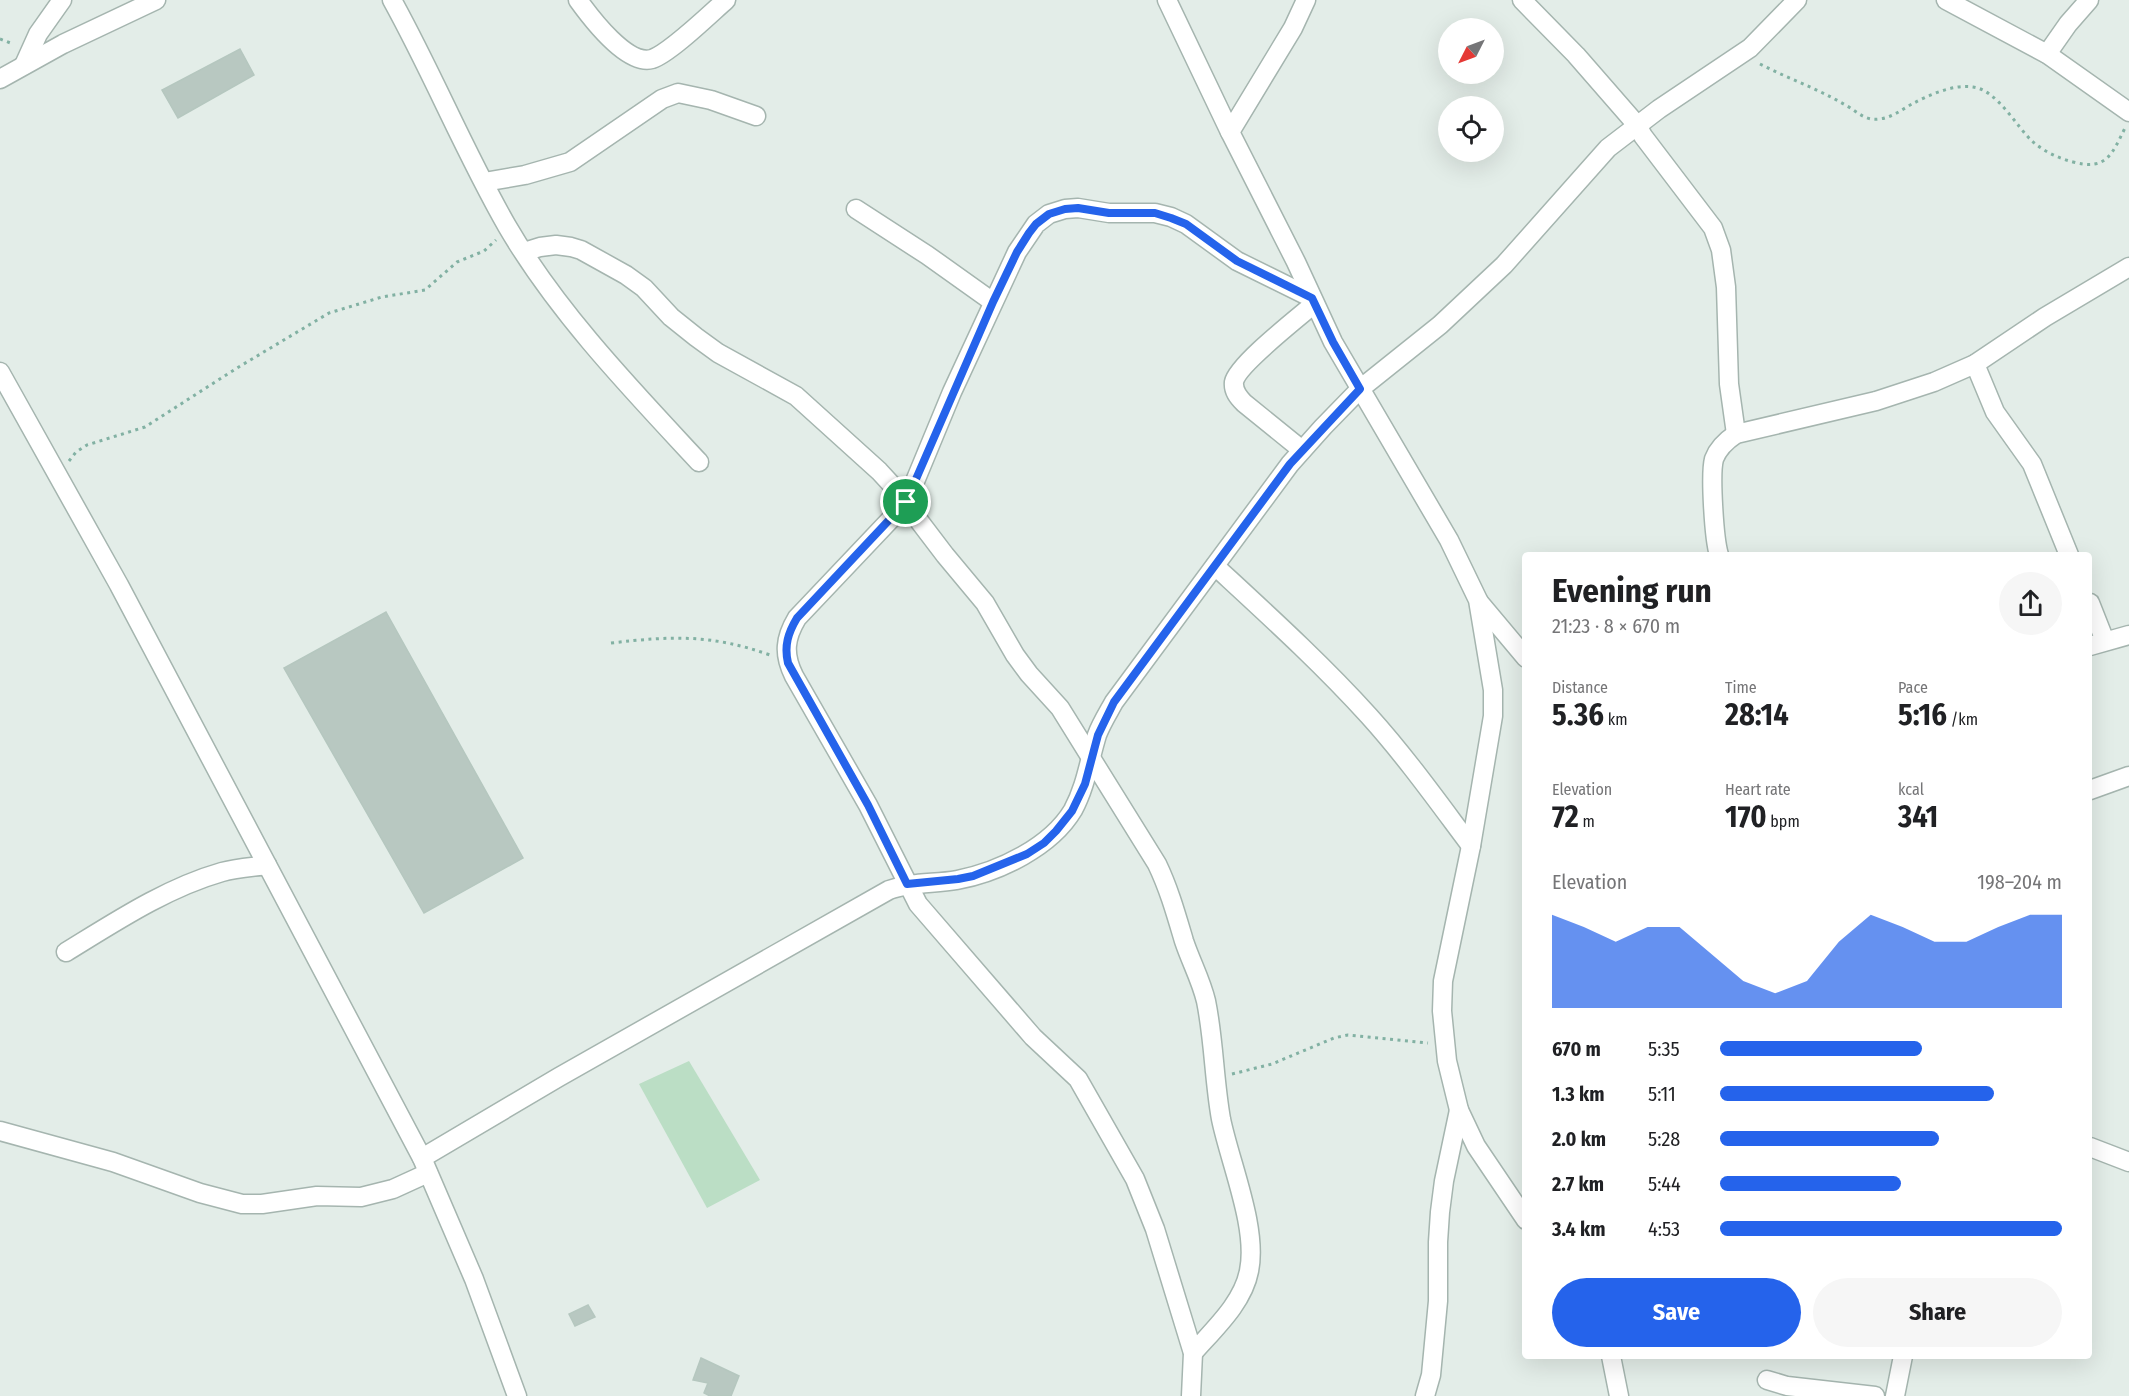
<!DOCTYPE html>
<html lang="en">
<head>
<meta charset="utf-8">
<style>
  :root { --surface:#fff; --page:#f6f6f6; --text:#202124; --muted:#757577; --accent:#2563eb }
  body { margin:0; font-family:"Fira Sans Condensed",sans-serif; background:var(--page); color:var(--text); height:100vh; display:flex; flex-direction:column; font-size:22px; white-space:nowrap }
  * { box-sizing:border-box; margin:0 }
  p { font-size:20px; color:var(--muted) }
  .icon { flex:none; width:33px; height:33px; fill:none; stroke:currentColor; stroke-width:2; stroke-linecap:round; stroke-linejoin:round }
  .map { position:relative; flex:1; overflow:hidden }
  .details { position:absolute; left:1522px; top:552px; width:570px; height:807px; display:flex; flex-direction:column; background:var(--surface); border-radius:6px; box-shadow:0 6px 24px #0002 }
  .details>* { flex:none }
  .needle { width:39px; rotate:228deg }
  .controls { position:absolute; left:1438px; top:18px; display:grid; gap:12px }
  .controls a { display:grid; place-items:center; width:66px; height:66px; border-radius:50%; background:var(--surface); box-shadow:0 6px 24px #0002; font-size:30px }
  .pin { position:absolute; display:grid; place-items:center; width:51px; height:51px; color:#fff; margin:-26px; border:3px solid #fff; border-radius:50%; box-shadow:0 2px 6px #0007 }
  .round { display:grid; place-items:center; flex:none; width:63px; height:63px; border-radius:32px; background:var(--page) }
  .head { display:flex; align-items:center; justify-content:space-between; height:102px; padding:0 30px }
  h1 { font-size:33px; font-weight:700; line-height:45px }
  .figures { display:grid; grid-template-columns:repeat(3,1fr); gap:9px; height:102px; padding:6px 30px }
  .figures div { display:grid; align-content:center }
  .figures b { font-size:30px; font-weight:700 }
  .figures small { font-size:16px; font-weight:400 }
  .figures p { font-size:16px }
  .chart { height:168px; padding:12px 30px }
  .chart p { display:flex; justify-content:space-between }
  .chart svg { width:100%; height:108px; margin-top:6px; fill:var(--accent); opacity:.7 }
  .button { display:flex; gap:12px; margin-top:auto; padding:12px 30px }
  .button a { flex:1; height:69px; border-radius:36px; background:var(--accent); color:#fff; font-size:24px; font-weight:700; line-height:69px; text-align:center }
  .button a+a { background:var(--page); color:var(--text) }
  ul { padding:0 30px; list-style:none; font-size:20px }
  li { display:grid; grid-template-columns:96px 72px 1fr; align-items:center; height:45px }
  li i { height:15px; border-radius:8px; background:var(--accent) }
  .map>svg:first-child { display:block }
  .green { fill:#bbdec5 }
  .building { fill:#b8c8c1; stroke:#b5c7bf; stroke-width:1.5 }
  .lines { fill:none; stroke-linecap:round; stroke-linejoin:round }
  .minor-casing { stroke:#a5b5af; stroke-width:21 }
  .path { stroke:#82b1a3; stroke-width:3; stroke-dasharray:3 4.5; stroke-linecap:butt }
  .minor { stroke:#fff; stroke-width:18 }
  .route-casing { stroke:#fff; stroke-width:12 }
  .route { stroke:#2563eb; stroke-width:8 }
</style>
</head>
<body>
<div class="map">
<svg width="2129" height="1396" viewBox="0 0 2129 1396">
  <rect width="100%" height="100%" fill="#e3ede8"/>
  <polygon class="green" points="689,1061 760,1180 707,1208 639,1084"/>
  <g class="building">
    <polygon points="240,49 254,75 178,118 162,90"/>
    <polygon points="386,612 523,858 424,913 284,668"/>
    <polygon points="588,1305 595,1317 575,1326 569,1314"/>
    <polygon points="701,1358 739,1376 731,1396 710,1396 704,1393 708,1383 693,1380"/>
  </g>
  <g class="lines">
    <g class="minor-casing">
      <g id="minor">
        <path d="M392,0C433,74 465,153 507,226C557,312 632,390 699,462"/>
        <path d="M578,0C591,18 627,66 652,59C670,53 710,14 726,0"/>
        <polyline points="1167,0 1230,132 1296,262 1333,342 1449,540 1478,600 1493,690 1493,716 1471,846 1443,981 1442,1011 1447,1061 1459,1110 1476,1146 1526,1220"/>
        <polyline points="1522,0 1576,55 1637,125 1643,136 1713,228 1721,250 1726,287 1729,384 1736,434"/>
        <polyline points="1946,0 2047,54 2129,112"/>
        <polyline points="2047,54 2068,24 2089,0"/>
        <polyline points="24,65 38,34 62,0"/>
        <polyline points="0,79 63,44 156,0"/>
        <polyline points="1230,132 1293,28 1306,0"/>
        <polyline points="484,182 525,175 570,162 662,99 678,93 711,100 756,116"/>
        <polyline points="856,209 927,255 993,302"/>
        <path d="M524,252L540,247L556,245L571,247L581,250L626,275L644,288L671,317L696,337L718,353L796,396L879,471L891,484L945,555L985,603L1015,655L1029,674L1060,708L1157,864C1169,889 1176,914 1184,941C1191,962 1201,980 1206,1001C1214,1040 1214,1080 1221,1119C1230,1163 1258,1228 1249,1271C1243,1303 1214,1329 1193,1353"/>
        <polyline points="1975,364 1995,412 2032,464 2069,555"/>
        <polyline points="0,372 119,585 422,1158 474,1279 517,1396"/>
        <path d="M1302,450L1244,403C1238,397 1233,391 1234,382C1237,365 1299,317 1314,304"/>
        <path d="M1719,555C1714,539 1710,474 1714,459C1718,448 1727,440 1736,434L1876,401L1934,382L1975,364L2045,317L2129,267"/>
        <path d="M1215,566C1268,615 1321,663 1369,716C1406,757 1438,802 1471,846"/>
        <polyline points="1479,602 1526,658"/>
        <polyline points="2090,603 2105,641"/>
        <polyline points="2090,646 2129,635"/>
        <polyline points="2090,790 2129,776"/>
        <path d="M66,952C115,922 166,888 222,872C236,868 253,867 267,865"/>
        <polyline points="0,1131 113,1162 200,1193 242,1204 262,1204 317,1196 361,1197 393,1189 428,1173"/>
        <polyline points="2090,1147 2129,1162"/>
        <path d="M422,1158L559,1077L889,890C911,882 934,884 957,880C999,872 1051,847 1073,810C1086,786 1089,761 1097,735C1101,724 1108,713 1114,702L1290,464L1323,427L1360,389L1440,325L1504,265L1608,148L1659,109L1750,48L1797,0"/>
        <polyline points="1611,1356 1619,1396"/>
        <polyline points="1767,1380 1787,1386 1875,1396"/>
        <path d="M1191,1396L1193,1353L1155,1229L1135,1179L1078,1079L1033,1037L918,904L868,805L794,676C783,654 785,638 797,618L906,503L952,392L1017,252L1036,224L1049,214L1065,209L1078,208L1109,213H1155L1171,217L1186,224L1237,261L1312,298"/>
        <polyline points="1425,1396 1431,1375 1438,1301 1438,1242 1440,1212 1444,1181 1459,1110"/>
        <polyline points="1895,1396 1903,1356"/>
      </g>
    </g>
    <g class="path">
      <polyline points="0,39 13,44"/>
      <path d="M1760,64C1789,79 1819,89 1847,106C1858,112 1865,121 1879,119C1891,118 1901,110 1912,104C1929,95 1953,84 1973,87C1997,90 2016,126 2032,141C2043,151 2058,158 2073,162C2107,171 2112,154 2125,128"/>
      <polyline points="69,461 76,452 87,445 145,427 237,368 329,313 382,297 425,290 457,262 484,251 496,240"/>
      <path d="M611,643C672,636 711,634 770,655"/>
      <polyline points="1232,1074 1272,1064 1334,1038 1348,1035 1428,1043"/>
    </g>
    <use href="#minor" class="minor"/>
  </g>
  <g class="lines">
    <g class="route-casing">
      <path id="route" d="M1078,208L1109,213H1155L1171,218L1186,224L1237,261L1312,298L1333,342L1360,389L1290,464L1114,702L1098,735L1085,784L1072,811L1056,831L1044,843L1027,854L973,876L958,879L907,884L868,805L788,663C784,646 788,633 797,618L906,502L993,302L1017,252L1029,233L1036,224L1049,214L1065,209Z"/>
    </g>
    <use href="#route" class="route"/>
  </g>
</svg>
<div class="controls">
<a><svg class="needle" viewBox="-14 -14 28 28"><path d="M0-13l5 13h-10z" fill="#e53935"/><path d="M0 13l5-13h-10z" fill="#757577"/></svg></a>
<a><svg class="icon" aria-label="locate" viewBox="0 0 24 24"><circle cx="12" cy="12" r="6"/><path d="M12 2v4M12 18v4M2 12h4M18 12h4"/></svg></a>
</div>
<div class="pin" style="left:906px;top:502px;background:#1e9e55"><svg class="icon" aria-label="arrive" viewBox="0 0 24 24"><path d="M6 21V4h12l-3 4 3 4H6"/></svg></div>
<section class="details">
<div class="head"><div><h1>Evening run</h1><p>21:23 · 8 × 670 m</p></div><a class="round"><svg class="icon" aria-label="share" viewBox="0 0 24 24"><path d="M12 15V3M7 8l5-5 5 5M5 13v7h14v-7"/></svg></a></div>
<div class="figures">
<div><p>Distance</p><b>5.36<small> km</small></b></div>
<div><p>Time</p><b>28:14</b></div>
<div><p>Pace</p><b>5:16<small> /km</small></b></div>
</div>
<div class="figures">
<div><p>Elevation</p><b>72<small> m</small></b></div>
<div><p>Heart rate</p><b>170<small> bpm</small></b></div>
<div><p>kcal</p><b>341</b></div>
</div>
<div class="chart"><p><span>Elevation</span>198–204 m</p>
<svg viewBox="0 0 160 44" preserveAspectRatio="none"><path d="M0 44V6L10 11L20 17L30 11L40 11L50 22L60 33L70 38L80 33L90 17L100 6L110 11L120 17L130 17L140 11L150 6L160 6V44z"/></svg>
</div>
<ul>
<li><b>670 m</b>5:35<i style="width:59%"></i></li>
<li><b>1.3 km</b>5:11<i style="width:80%"></i></li>
<li><b>2.0 km</b>5:28<i style="width:64%"></i></li>
<li><b>2.7 km</b>5:44<i style="width:53%"></i></li>
<li><b>3.4 km</b>4:53<i style="width:100%"></i></li>
</ul>
<div class="button"><a>Save</a><a>Share</a></div>
</section>
</div>
</body>
</html>
